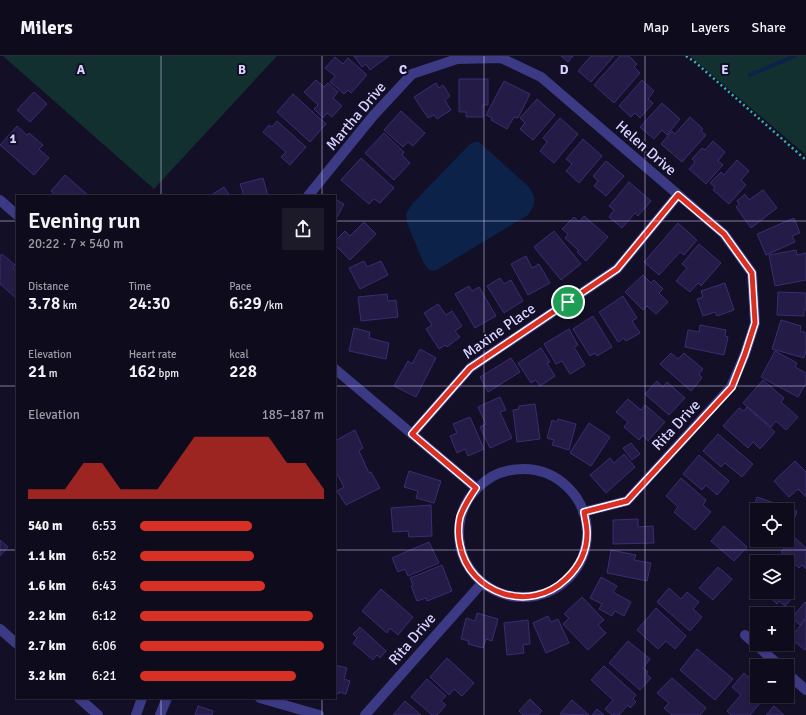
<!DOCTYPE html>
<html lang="en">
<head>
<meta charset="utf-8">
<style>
  :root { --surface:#0e0b1c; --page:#1c1929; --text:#f1f3f6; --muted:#9b9ba3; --line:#2e2b3b; --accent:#d93025 }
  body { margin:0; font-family:Signika,sans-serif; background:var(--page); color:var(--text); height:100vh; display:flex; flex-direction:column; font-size:15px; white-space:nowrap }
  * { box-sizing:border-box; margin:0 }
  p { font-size:13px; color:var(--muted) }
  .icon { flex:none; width:22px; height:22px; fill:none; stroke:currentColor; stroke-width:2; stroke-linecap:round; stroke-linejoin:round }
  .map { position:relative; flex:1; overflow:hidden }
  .panel { position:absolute; left:16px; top:139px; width:320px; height:504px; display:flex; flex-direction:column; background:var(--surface); border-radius:0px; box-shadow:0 1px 3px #0004,0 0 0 1px var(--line) }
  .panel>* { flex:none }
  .buttons { position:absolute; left:750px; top:447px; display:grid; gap:8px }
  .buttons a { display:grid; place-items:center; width:44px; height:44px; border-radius:0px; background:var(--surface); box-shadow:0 1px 3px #0004,0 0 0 1px var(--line); font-size:20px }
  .pin { position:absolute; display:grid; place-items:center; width:34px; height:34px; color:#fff; margin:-17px; border:2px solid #fff; border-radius:50%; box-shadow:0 1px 4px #0007 }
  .round { display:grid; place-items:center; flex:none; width:42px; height:42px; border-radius:0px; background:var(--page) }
  .overview { display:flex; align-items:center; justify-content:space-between; height:68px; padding:0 12px }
  h1 { font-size:22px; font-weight:600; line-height:30px }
  .stats { display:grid; grid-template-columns:repeat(3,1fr); gap:6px; height:68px; padding:4px 12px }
  .stats div { display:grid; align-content:center }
  .stats b { font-size:17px; font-weight:600 }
  .stats small { font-size:11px; font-weight:400 }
  .stats p { font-size:11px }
  .chart { height:112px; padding:8px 12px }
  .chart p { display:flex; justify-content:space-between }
  .chart svg { width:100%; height:72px; margin-top:4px; fill:var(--accent); opacity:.7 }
  ul { padding:0 12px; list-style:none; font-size:13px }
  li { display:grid; grid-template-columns:64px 48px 1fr; align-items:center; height:30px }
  li i { height:10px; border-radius:5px; background:var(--accent) }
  header { display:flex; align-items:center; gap:24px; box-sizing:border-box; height:56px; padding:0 20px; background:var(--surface); border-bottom:1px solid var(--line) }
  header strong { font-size:19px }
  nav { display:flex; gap:22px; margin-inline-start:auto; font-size:14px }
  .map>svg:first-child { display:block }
  .green { fill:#12302f }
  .water { fill:#0c2248 }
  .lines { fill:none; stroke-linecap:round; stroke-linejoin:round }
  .stream { stroke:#0c2248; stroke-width:4 }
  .building { fill:#241b47; stroke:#3b2d73 }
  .path { stroke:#2fb8b0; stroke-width:2.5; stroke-dasharray:2 3; stroke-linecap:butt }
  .minor { stroke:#3d3a85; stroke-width:10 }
  .route-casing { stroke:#fff; stroke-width:8 }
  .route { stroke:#d93025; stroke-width:5 }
  .grid { fill:none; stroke:#d9d4ff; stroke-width:1; stroke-opacity:0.55 }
  .labels { text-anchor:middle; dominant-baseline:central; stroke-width:4; stroke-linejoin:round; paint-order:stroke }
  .street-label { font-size:15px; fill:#d9d4ff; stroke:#130f26 }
  .grid-label { font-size:13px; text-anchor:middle; font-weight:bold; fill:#d9d4ff; stroke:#130f26; stroke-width:4; stroke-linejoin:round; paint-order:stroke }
</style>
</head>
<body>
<header>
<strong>Milers</strong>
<nav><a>Map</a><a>Layers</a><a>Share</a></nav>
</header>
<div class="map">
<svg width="806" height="659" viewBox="0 0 806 659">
  <rect width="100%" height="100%" fill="#130f26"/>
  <g class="green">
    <polygon points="3,0 277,0 154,133"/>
    <polygon points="690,0 806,0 806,99"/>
  </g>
  <path class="water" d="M475,86H479L528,130C537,142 536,147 528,159L435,215L429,214L423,206L407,167L406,157L413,147L470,88Z"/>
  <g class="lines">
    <polyline class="stream" points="750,19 795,0"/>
  </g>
  <g class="building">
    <polygon points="354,0 389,0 370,14 366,8 362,11"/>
    <polygon points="561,0 573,0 568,6"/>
    <polygon points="591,0 614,0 591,26 578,15"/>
    <polygon points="620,0 629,0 637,8 634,11 640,17 614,47 594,29"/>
    <polygon points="335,1 343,8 348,2 367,19 351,37 348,34 344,38 330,26 335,20 325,12"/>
    <polygon points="459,23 488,23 488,49 483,49 483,61 466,61 466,56 459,56"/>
    <polygon points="316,24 324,31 328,27 338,36 333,42 342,50 332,61 327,57 323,62 314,53 318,49 304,36"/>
    <polygon points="642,24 654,35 648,43 653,47 640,62 635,57 631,61 619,50"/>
    <polygon points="504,25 530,38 518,62 514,61 507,73 491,64 492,62 486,59"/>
    <polygon points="436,27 439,32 443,29 450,40 445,44 451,54 437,63 434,59 428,62 414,41"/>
    <polygon points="34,36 47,48 30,66 17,54"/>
    <polygon points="293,38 326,68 310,86 277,56"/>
    <polygon points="537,43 555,59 533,84 520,73 525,67 520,62"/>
    <polygon points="662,47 680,63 667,79 662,74 654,83 640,71"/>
    <polygon points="401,55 425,77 413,90 408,86 403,91 384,74"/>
    <polygon points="690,61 703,73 701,75 706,79 682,106 661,88 672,75 675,78"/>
    <polygon points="560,62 578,78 554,107 540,95 547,86 543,82"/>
    <polygon points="277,65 306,91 290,109 281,101 286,96 263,76 269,69 272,71"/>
    <polygon points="17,70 27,79 29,77 43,89 39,93 49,102 34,119 0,89"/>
    <polygon points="384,77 404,96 402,99 410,107 394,124 365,97"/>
    <polygon points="583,83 602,100 579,127 566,115 572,108 566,103"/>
    <polygon points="713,85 725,96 718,105 723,109 706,128 689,113 695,106 692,103 702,92 705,94"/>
    <polygon points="361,102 394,132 380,147 374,143 369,148 341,124"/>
    <polygon points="737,104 749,115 741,124 746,129 729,148 713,134 715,131 710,127 721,116 724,119"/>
    <polygon points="606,105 624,120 606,140 594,130 598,125 593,120"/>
    <polygon points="65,119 89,140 56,140 51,135"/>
    <polygon points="263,122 268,140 244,140 240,128"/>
    <polygon points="629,126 651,145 638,160 635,157 622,172 609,161 614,154 609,150"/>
    <polygon points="224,131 230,140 210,140"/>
    <polygon points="763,134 777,152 751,172 736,151 739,148 737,145 745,138 749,144"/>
    <polygon points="335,143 344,148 335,165"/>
    <polygon points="584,160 608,181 586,205 577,196 579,195 565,182 568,178 562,173 574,161 579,166"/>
    <polygon points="794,162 800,177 792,180 795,186 766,199 757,178"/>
    <polygon points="364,166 376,178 350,204 335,189 335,185 345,175 350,180"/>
    <polygon points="678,167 697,184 684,199 680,196 659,219 644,206"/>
    <polygon points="554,175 581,208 561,224 534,191"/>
    <polygon points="699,188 721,207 701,230 698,227 690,236 676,225 687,212 682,208"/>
    <polygon points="796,194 797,199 806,197 806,224 775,230 769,199"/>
    <polygon points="2,198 15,209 13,212 17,216 17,243 0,228 0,200"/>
    <polygon points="526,200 532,212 539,208 550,227 528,239 511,208"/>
    <polygon points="364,205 367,211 381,205 388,219 360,233 349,212"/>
    <polygon points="643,219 651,227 654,224 663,233 659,237 668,246 656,258 647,250 643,254 625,236"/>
    <polygon points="500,222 504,228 511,224 523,245 504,257 487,230"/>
    <polygon points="725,227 734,254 717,260 715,256 703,260 697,243 703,241 701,235"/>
    <polygon points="469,230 472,235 479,231 496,260 475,272 455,238"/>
    <polygon points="778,236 806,237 806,254 804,254 804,260 777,259"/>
    <polygon points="387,238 388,245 396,244 398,261 361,265 358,241"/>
    <polygon points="623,240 637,262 632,265 640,277 626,285 624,282 618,286 599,256"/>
    <polygon points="438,248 446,259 452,255 462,270 455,275 460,281 447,291 445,289 439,293 426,273 432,269 424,257"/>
    <polygon points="593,260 612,291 597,300 595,297 590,300 573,273"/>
    <polygon points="781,264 801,270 800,275 806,277 806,294 804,302 772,293"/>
    <polygon points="700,269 726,274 725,280 728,281 724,299 685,291 688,274 699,276"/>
    <polygon points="354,272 370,276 369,282 389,287 386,303 349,295"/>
    <polygon points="569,273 578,289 574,291 585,309 570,318 562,305 556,308 544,288"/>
    <polygon points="541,292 550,306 547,307 555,320 540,330 536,324 531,327 518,307"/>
    <polygon points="420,293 436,302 416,341 394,330 408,305 412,308"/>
    <polygon points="775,295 797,307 795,311 806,317 806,327 798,341 761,321"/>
    <polygon points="671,297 678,303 684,297 703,313 699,318 702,322 691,335 660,308"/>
    <polygon points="511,302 520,316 488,336 480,321"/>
    <polygon points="763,324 784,342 781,346 798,361 786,374 776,365 771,371 743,347"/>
    <polygon points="657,325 663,331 667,326 685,342 669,359 645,338"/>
    <polygon points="500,341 506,354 500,356 512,382 490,392 480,371 486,368 478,351"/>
    <polygon points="628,343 641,354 645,349 665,366 648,385 643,379 639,384 624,371 628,366 616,356"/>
    <polygon points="535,348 540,383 517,386 513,354 519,353 519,350"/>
    <polygon points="747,351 775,376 760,393 753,386 748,392 723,370 739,352 744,355"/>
    <polygon points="470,361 484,393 468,400 465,393 457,397 450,380 457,377 453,368"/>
    <polygon points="558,363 576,368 569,394 552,389 554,384 547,382 552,364 557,366"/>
    <polygon points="589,367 610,381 591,410 570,397"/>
    <polygon points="355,374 363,392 359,395 369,417 371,416 380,432 346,449 337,435 344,431 335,414 335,385"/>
    <polygon points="718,378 753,408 742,421 725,407 721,411 703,395"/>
    <polygon points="631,387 640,398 632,404 623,392"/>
    <polygon points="624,398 635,411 606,437 590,419 610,402 614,407"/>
    <polygon points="699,399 729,425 717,439 706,429 702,434 683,418"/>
    <polygon points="795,405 806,416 806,441 798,433 789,441 774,425"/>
    <polygon points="409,415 441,425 434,447 416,442 418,435 404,431"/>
    <polygon points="681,422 706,444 703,449 711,456 695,474 674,456 678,451 666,440"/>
    <polygon points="757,441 797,455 791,473 787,472 787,454 757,454 757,469 749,467"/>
    <polygon points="431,449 432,480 409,481 408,475 393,476 391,452"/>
    <polygon points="638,463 638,471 653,470 654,487 613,488 613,464"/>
    <polygon points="724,470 747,491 734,505 711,485"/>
    <polygon points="794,481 806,492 806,513 802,509 799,512 781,496"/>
    <polygon points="0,484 8,491 0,500"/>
    <polygon points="429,486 439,507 408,520 405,513 398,516 392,502"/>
    <polygon points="611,494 636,499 634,504 651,507 647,525 607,517"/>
    <polygon points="442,509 452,535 427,545 426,542 417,545 411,530 413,529 410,522"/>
    <polygon points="718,511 732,523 713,544 699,532"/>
    <polygon points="757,517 757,530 751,524"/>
    <polygon points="601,521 617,530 613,536 631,546 624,560 615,555 612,560 599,553 602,548 590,542"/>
    <polygon points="787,531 795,539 785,550 779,545 777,548 764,536 787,536"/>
    <polygon points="669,532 681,543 687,536 699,546 693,553 702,561 690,575 657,546"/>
    <polygon points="381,533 413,561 398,579 390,572 387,577 362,555"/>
    <polygon points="582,541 604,564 598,569 606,577 588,594 563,568 569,562 564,558"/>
    <polygon points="805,546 806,547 806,561 800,569 792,562"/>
    <polygon points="656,552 686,580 675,593 666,585 658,593 637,574"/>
    <polygon points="477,557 498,563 492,585 486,583 483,592 468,588 469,585 461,583 466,562 475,565"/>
    <polygon points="548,560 551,566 558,563 569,587 546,597 533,567"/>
    <polygon points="806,563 806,592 805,594 790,582"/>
    <polygon points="528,564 530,588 523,589 524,597 507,599 504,567"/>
    <polygon points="360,571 386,595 380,602 377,599 373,604 353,587 357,582 353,578"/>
    <polygon points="628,585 650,603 643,612 648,616 646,618 651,622 640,634 609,607"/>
    <polygon points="697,593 733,623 715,644 680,614"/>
    <polygon points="447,602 474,627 462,640 454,633 449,639 430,621"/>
    <polygon points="335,609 347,612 344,623 350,625 346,638 339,636 339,638 335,637"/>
    <polygon points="604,610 636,639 633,643 636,646 630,652 628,649 619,659 612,659 605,653 613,644 591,624"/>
    <polygon points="744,617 757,629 757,640 766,640 750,659 731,659 727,655 741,639 732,631"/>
    <polygon points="672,622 706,652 700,659 672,659 664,652 669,647 657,637"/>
    <polygon points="427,623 446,640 441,645 446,649 437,659 432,659 411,641"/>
    <polygon points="530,643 542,655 538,659 523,659 519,655"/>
    <polygon points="572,644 589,659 560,658"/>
    <polygon points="405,645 421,659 393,659"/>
    <polygon points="198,650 213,655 212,659 195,659"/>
    <polygon points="774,650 784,659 766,659"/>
    <polygon points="597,653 604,659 592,659"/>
  </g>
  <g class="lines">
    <polyline class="path" points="686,0 695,6 806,104"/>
    <g class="minor">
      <polyline points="308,140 373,60 412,18 457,3 501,2 541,21 724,178 752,217 755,267 745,298 731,331 627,445 583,456"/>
      <polyline points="0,144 17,159"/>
      <polyline points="335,313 476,432"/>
      <polyline points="412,378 470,312 617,213 678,139"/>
      <circle cx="523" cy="477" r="64"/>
      <polyline points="0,573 17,588"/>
      <polyline points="745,579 780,610"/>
      <polyline points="787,617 806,634"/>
      <polyline points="79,642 98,659"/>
      <polyline points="260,642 319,659"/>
      <polyline points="136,659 142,642"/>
      <polyline points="160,659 167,642"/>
      <polyline points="365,659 482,527"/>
    </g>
  </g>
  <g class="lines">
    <g class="route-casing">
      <path id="route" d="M678,139L724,178L752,217L755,267L745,298L732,331L627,445L584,456C585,463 587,470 587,477C587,495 579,511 566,523C530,558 469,538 460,489C458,480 458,470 460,461C464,450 469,442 476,432L412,378L470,312L617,213Z"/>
    </g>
    <use href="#route" class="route"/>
  </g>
  <path class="grid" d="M161,0V140M322,0V140M484,0V659M645,0V659M0,165H17M335,165H806M0,330H17M335,330H806M0,494H17M335,494H806M161,642V659M322,642V659"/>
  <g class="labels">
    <g class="street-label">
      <text transform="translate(356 60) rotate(-50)">Martha Drive</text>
      <text transform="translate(646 92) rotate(41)">Helen Drive</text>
      <text transform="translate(499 275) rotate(-35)">Maxine Place</text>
      <text transform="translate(676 369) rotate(-47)">Rita Drive</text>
      <text transform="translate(412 583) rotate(-49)">Rita Drive</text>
    </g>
  </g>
  <g class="grid-label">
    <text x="81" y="18">A</text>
    <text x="242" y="18">B</text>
    <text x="403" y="18">C</text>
    <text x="564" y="18">D</text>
    <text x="725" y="18">E</text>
    <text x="13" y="87">1</text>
  </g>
</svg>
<div class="buttons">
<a><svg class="icon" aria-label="locate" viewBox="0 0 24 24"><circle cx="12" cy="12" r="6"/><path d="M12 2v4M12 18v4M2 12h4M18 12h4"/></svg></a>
<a><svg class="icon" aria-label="layers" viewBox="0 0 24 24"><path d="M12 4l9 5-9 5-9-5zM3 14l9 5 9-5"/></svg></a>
<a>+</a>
<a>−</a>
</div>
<div class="pin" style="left:568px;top:246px;background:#1e9e55"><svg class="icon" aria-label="arrive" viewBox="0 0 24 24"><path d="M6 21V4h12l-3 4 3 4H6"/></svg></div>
<section class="panel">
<div class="overview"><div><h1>Evening run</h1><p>20:22 · 7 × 540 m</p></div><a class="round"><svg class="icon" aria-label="share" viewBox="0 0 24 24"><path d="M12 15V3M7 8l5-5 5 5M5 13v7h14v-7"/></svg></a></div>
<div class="stats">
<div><p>Distance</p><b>3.78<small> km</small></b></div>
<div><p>Time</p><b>24:30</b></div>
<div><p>Pace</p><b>6:29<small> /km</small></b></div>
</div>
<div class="stats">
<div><p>Elevation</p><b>21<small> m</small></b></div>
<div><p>Heart rate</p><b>162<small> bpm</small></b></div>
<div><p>kcal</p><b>228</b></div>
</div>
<div class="chart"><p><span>Elevation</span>185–187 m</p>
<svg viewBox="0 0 160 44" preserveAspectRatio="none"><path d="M0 44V38L10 38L20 38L30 22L40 22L50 38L60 38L70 38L80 22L90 6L100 6L110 6L120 6L130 6L140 22L150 22L160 38V44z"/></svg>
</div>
<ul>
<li><b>540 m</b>6:53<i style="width:61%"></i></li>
<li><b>1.1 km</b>6:52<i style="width:62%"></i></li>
<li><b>1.6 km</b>6:43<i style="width:68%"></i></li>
<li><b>2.2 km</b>6:12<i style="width:94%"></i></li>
<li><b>2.7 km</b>6:06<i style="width:100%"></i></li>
<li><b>3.2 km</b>6:21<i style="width:85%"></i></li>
</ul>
</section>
</div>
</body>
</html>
